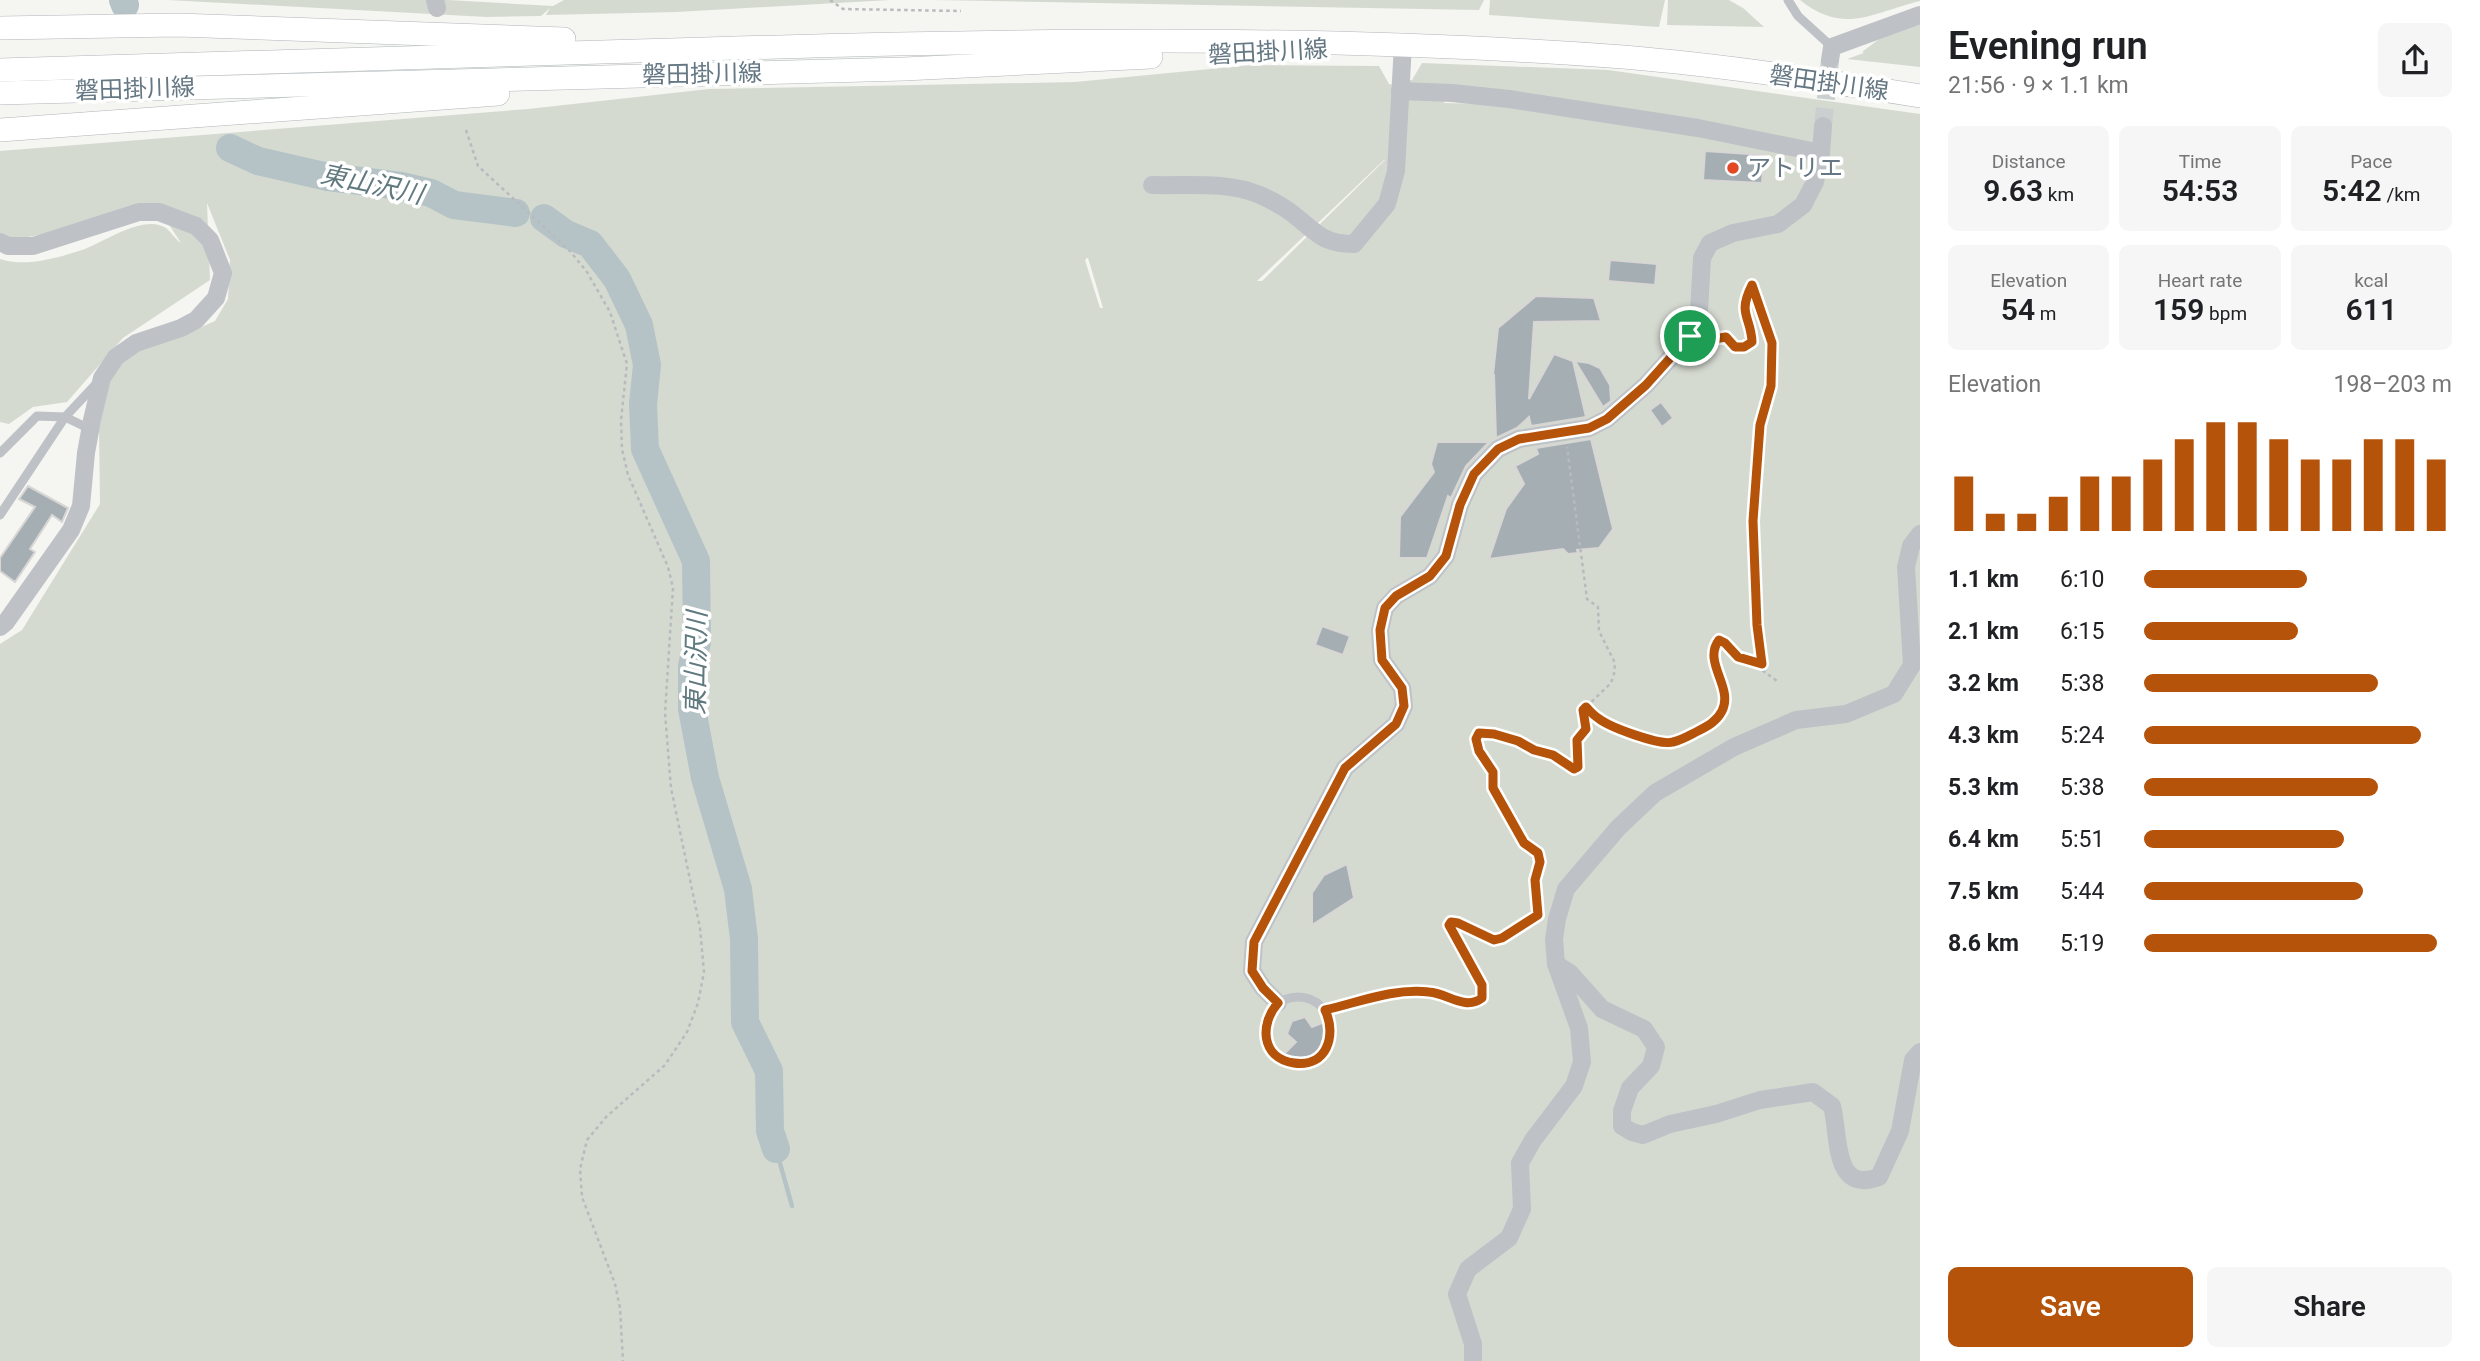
<!DOCTYPE html>
<html lang="en">
<head>
<meta charset="utf-8">
<style>
  :root { --surface:#fff; --page:#f6f6f6; --text:#202124; --muted:#757577; --accent:#b45309 }
  body { margin:0; font-family:Roboto,"Noto Sans JP",sans-serif; background:var(--page); color:var(--text); height:100vh; display:flex; flex-direction:column; font-size:26px; white-space:nowrap }
  * { box-sizing:border-box; margin:0 }
  p { font-size:23px; color:var(--muted) }
  .icon { flex:none; width:38px; height:38px; fill:none; stroke:currentColor; stroke-width:2; stroke-linecap:round; stroke-linejoin:round }
  .map { position:relative; flex:1; overflow:hidden }
  .side { display:flex; flex-direction:column; background:var(--surface); width:560px }
  .side>* { flex:none }
  .pin { position:absolute; display:grid; place-items:center; width:60px; height:60px; color:#fff; margin:-30px; border:4px solid #fff; border-radius:50%; box-shadow:0 2px 7px #0007 }
  .round { display:grid; place-items:center; flex:none; width:74px; height:74px; border-radius:10px; background:var(--page) }
  .head { display:flex; align-items:center; justify-content:space-between; height:119px; padding:0 28px }
  h1 { font-size:38px; font-weight:600; line-height:52px }
  .metrics { display:grid; grid-template-columns:repeat(3,1fr); gap:10px; height:119px; padding:7px 28px }
  .metrics div { display:grid; align-content:center; border-radius:10px; background:var(--page); text-align:center }
  .metrics b { font-size:30px; font-weight:600 }
  .metrics small { font-size:19px; font-weight:400 }
  .metrics p { font-size:19px }
  .chart { height:196px; padding:14px 28px }
  .chart p { display:flex; justify-content:space-between }
  .chart svg { width:100%; height:126px; margin-top:7px; stroke:var(--accent); stroke-width:6 }
  .cta { display:flex; gap:14px; margin-top:auto; padding:14px 28px }
  .cta a { flex:1; height:80px; border-radius:10px; background:var(--accent); color:#fff; font-size:28px; font-weight:600; line-height:80px; text-align:center }
  .cta a+a { background:var(--page); color:var(--text) }
  ul { padding:0 28px; list-style:none; font-size:23px }
  li { display:grid; grid-template-columns:112px 84px 1fr; align-items:center; height:52px }
  li i { height:18px; border-radius:9px; background:var(--accent) }
  main { display:flex; flex:1; min-height:0 }
  .map>svg:first-child { display:block }
  .green { fill:#d5dad1; fill-rule:evenodd }
  .lines { fill:none; stroke-linecap:round; stroke-linejoin:round }
  .stream { stroke:#b5c3c6; stroke-width:4.5 }
  .river { stroke:#b5c3c6; stroke-width:28 }
  .building { fill:#a5aeb3; stroke:#d7d6d4; stroke-width:2 }
  .minor-tunnel { stroke:#cacfd0; stroke-width:18; stroke-dasharray:18 9; stroke-linecap:butt }
  .secondary-casing { stroke:#b0b6ba; stroke-width:24 }
  .path { stroke:#b8bbbd; stroke-width:2.5; stroke-dasharray:3.5 3.5; stroke-linecap:butt }
  .service { stroke:#bec2c6; stroke-width:9 }
  .minor { stroke:#bec2c6; stroke-width:18 }
  .secondary { stroke:#fff; stroke-width:23 }
  .route-casing { stroke:#fff; stroke-width:14 }
  .route { stroke:#b45309; stroke-width:9 }
  .poi-dot { fill:#e34724; stroke:#fff; stroke-width:2.5 }
  .labels { text-anchor:middle; dominant-baseline:central; stroke-width:7; stroke-linejoin:round; paint-order:stroke }
  .street-label { font-size:24px; fill:#647783; stroke:#fff }
  .poi-label { font-size:24px; fill:#647783; stroke:#fff; text-anchor:start }
  .water-label { font-size:26px; font-style:italic; fill:#5f797f; stroke:#fff }
</style>
</head>
<body>
<main>
<div class="map">
<svg width="1920" height="1361" viewBox="0 0 1920 1361">
  <rect width="100%" height="100%" fill="#f5f5f1"/>
  <g class="green">
    <polygon points="168,0 448,0 553,6 564,0 890,0 677,12 546,15 550,8 541,16 487,17"/>
    <polygon points="934,0 1484,0 1479,10"/>
    <polygon points="1490,0 1665,0 1659,27 1489,15"/>
    <polygon points="1668,0 1729,0 1743,8 1764,27 1667,25"/>
    <path d="M1800,0H1920V1C1873,12 1845,36 1800,0Z"/>
    <polygon points="1920,22 1920,67 1847,59 1864,53 1862,52 1890,31"/>
    <path d="M1422,63L1608,70L1920,114V1361H0V644L22,630L100,504L99,429L113,366L139,346L186,334L215,321L228,299L230,260L207,203L210,280L123,338L67,402L33,407L9,424L0,422V259C26,268 60,257 85,249C106,241 144,214 166,228C171,232 176,240 181,243L157,206L73,228L8,241L0,234V151L528,109L709,89L1075,82L1252,65L1379,66L1389,84L1400,86V80H1412ZM1444,95L1532,109L1490,104L1444,103ZM256,160H257L357,185L324,180ZM1385,160L1262,281H1257L1384,160ZM1087,258H1088L1103,308H1100L1085,260Z"/>
  </g>
  <g class="lines">
    <polyline class="stream" points="776,1149 792,1206"/>
    <g class="river">
      <polyline points="123,0 125,5"/>
      <polyline points="230,148 258,161 328,177 401,186 431,193 454,205 516,213"/>
      <polyline points="544,218 566,234 590,244 617,279 639,325 647,365 643,404 645,449 696,561 697,642 692,666 692,709 705,778 738,889 744,939 745,1022 769,1071 770,1131 776,1149"/>
    </g>
  </g>
  <g class="building">
    <polygon points="1705,151 1764,155 1762,183 1703,180"/>
    <polygon points="1610,260 1657,264 1655,285 1608,281"/>
    <polygon points="1536,296 1594,298 1601,321 1534,322 1529,399 1554,354 1573,361 1586,417 1531,426 1529,417 1517,428 1496,438 1494,375 1493,375 1498,328"/>
    <polygon points="1575,361 1589,363 1600,368 1610,385 1611,401 1603,407"/>
    <polygon points="1661,402 1673,418 1662,427 1650,410"/>
    <polygon points="1591,439 1613,529 1599,548 1577,550 1578,553 1568,554 1563,549 1489,559 1506,509 1524,484 1515,466 1538,454 1536,448"/>
    <polygon points="1437,442 1489,442 1466,466 1451,498 1448,496 1427,558 1399,558 1400,517 1434,472 1431,464"/>
    <polygon points="28,486 68,508 62,522 52,515 30,549 35,552 15,582 0,571 0,558 35,507 19,499"/>
    <polygon points="1322,626 1350,636 1343,655 1315,645"/>
    <polygon points="1347,864 1354,898 1312,925 1312,893 1324,875"/>
    <polygon points="1305,1017 1312,1027 1327,1021 1329,1033 1323,1047 1311,1057 1295,1059 1284,1054 1296,1042 1287,1034 1292,1021"/>
  </g>
  <g class="lines">
    <polyline class="minor-tunnel" points="1823,126 1830,60"/>
    <g class="secondary-casing">
      <g id="secondary">
        <polyline points="0,28 178,25 564,39"/>
        <path d="M0,70C235,63 470,56 705,49C1011,40 1318,34 1623,57C1722,65 1822,80 1920,96"/>
        <polyline points="0,93 904,69 1151,57"/>
        <polyline points="0,130 498,94"/>
      </g>
    </g>
    <g class="path">
      <polyline points="830,0 843,9 961,11"/>
      <polyline points="466,130 478,166 570,251 587,272 610,312 627,364 621,420 622,449 628,475 668,567 673,588 665,713 671,788 700,928 704,972 698,1003 687,1032 665,1065 606,1117 587,1140 580,1169 582,1197 615,1284 620,1308 623,1361"/>
      <path d="M1706,341L1726,337L1735,347H1744L1752,342C1751,317 1738,312 1752,285L1772,343L1771,386L1767,406L1760,425L1753,521L1757,625L1762,664"/>
      <path d="M1586,707C1590,711 1593,715 1598,718C1609,727 1660,746 1673,742C1682,740 1690,735 1698,731C1708,726 1717,721 1722,711C1734,686 1703,661 1719,640L1725,643L1738,658L1762,664V670L1777,681"/>
      <path d="M1325,1010C1360,1002 1393,988 1429,992C1447,993 1465,1011 1482,998V985L1449,925L1451,922L1458,923L1494,940L1502,938L1538,915L1535,880L1540,862L1538,853L1524,843L1494,788L1493,772L1479,751L1476,739L1479,733L1494,734L1518,741L1534,750L1553,755L1574,769L1578,767L1577,740L1586,729L1583,710L1611,683L1614,674L1615,663L1599,631L1598,607L1587,599L1567,447"/>
    </g>
    <g class="service">
      <polyline points="1788,0 1798,16 1832,47"/>
      <polyline points="0,453 37,416 65,417 90,429"/>
      <polyline points="0,515 65,417 96,384"/>
      <circle cx="1298" cy="1030" r="33"/>
    </g>
    <g class="minor">
      <polyline points="435,0 437,8"/>
      <polyline points="1830,60 1832,47 1920,15"/>
      <polyline points="1400,91 1452,93 1509,99 1698,128 1821,153"/>
      <path d="M1152,185C1187,186 1227,181 1260,195C1271,200 1284,207 1293,214C1316,232 1322,244 1354,244L1387,204L1396,171L1403,44"/>
      <polyline points="0,242 8,246 33,246 139,212 159,212 196,226 210,240 223,273 216,298 196,320 181,328 136,343 116,357 102,378 92,420 86,453 81,506 71,530 6,622 0,627"/>
      <path d="M1556,964L1570,973L1602,1009L1644,1029L1656,1047L1651,1066L1630,1088L1622,1111V1126L1632,1132L1643,1135L1670,1124L1716,1114L1760,1100L1813,1092L1832,1106C1840,1136 1832,1194 1879,1177L1900,1131L1913,1060L1920,1052"/>
      <polyline points="1278,1003 1263,988 1252,971 1254,942 1345,768 1396,724 1404,706 1402,688 1382,660 1380,630 1385,608 1396,596 1430,576 1446,556 1460,505 1474,474 1498,449 1519,439 1589,428 1607,419 1646,385 1690,336 1699,311 1702,258 1710,243 1733,233 1778,224 1803,205 1815,182 1821,153 1823,126"/>
      <polyline points="1473,1361 1473,1344 1457,1294 1468,1269 1509,1238 1522,1209 1520,1163 1533,1140 1574,1086 1582,1062 1579,1028 1556,964 1554,939 1557,919 1566,889 1618,828 1655,793 1734,747 1796,720 1846,714 1894,694 1912,665 1906,567 1911,546 1920,534"/>
    </g>
    <use href="#secondary" class="secondary"/>
  </g>
  <g class="lines">
    <g class="route-casing">
      <path id="route" d="M1752,285L1772,343L1771,386L1760,425L1753,521L1757,625L1762,664L1738,657L1725,643L1719,640C1702,662 1734,687 1722,711C1717,721 1708,726 1698,731C1690,735 1682,740 1673,742C1660,746 1609,727 1598,718C1593,715 1590,711 1586,707L1583,710L1586,729L1577,740L1578,767L1574,769L1553,755L1534,750L1518,741L1494,734L1479,733L1476,739L1479,751L1493,772V788L1524,843L1538,853L1540,862L1535,880L1538,915L1502,938L1494,940L1458,923L1451,922L1449,925L1482,985V998C1465,1011 1447,993 1429,992C1393,988 1360,1002 1325,1010C1337,1035 1327,1068 1294,1063C1260,1058 1260,1023 1278,1003L1263,988L1252,971L1254,942L1345,768L1396,724L1404,706L1402,688L1382,660L1380,630L1385,608L1396,596L1430,576L1446,556L1460,505L1474,474L1498,449L1519,439L1589,428L1607,419L1646,385L1690,336L1702,341L1726,337L1735,347H1744L1752,342C1751,316 1737,315 1752,285Z"/>
    </g>
    <use href="#route" class="route"/>
  </g>
  <circle class="poi-dot" cx="1733" cy="168" r="7"/>
  <g class="labels">
    <g class="street-label">
      <text transform="translate(1268 52) rotate(-3)">磐田掛川線</text>
      <text transform="translate(702 74) rotate(-1)">磐田掛川線</text>
      <text transform="translate(1829 83) rotate(8)">磐田掛川線</text>
      <text transform="translate(135 89) rotate(-2)">磐田掛川線</text>
    </g>
    <g class="poi-label">
      <text x="1747" y="168">アトリエ</text>
    </g>
    <g class="water-label">
      <text transform="translate(372 184) rotate(12)">東山沢川</text>
      <text transform="translate(696 663) rotate(-89)">東山沢川</text>
    </g>
  </g>
</svg>
<div class="pin" style="left:1690px;top:336px;background:#1e9e55"><svg class="icon" aria-label="arrive" viewBox="0 0 24 24"><path d="M6 21V4h12l-3 4 3 4H6"/></svg></div>
</div>
<section class="side">
<div class="head"><div><h1>Evening run</h1><p>21:56 · 9 × 1.1 km</p></div><a class="round"><svg class="icon" aria-label="share" viewBox="0 0 24 24"><path d="M12 15V3M7 8l5-5 5 5M5 13v7h14v-7"/></svg></a></div>
<div class="metrics">
<div><p>Distance</p><b>9.63<small> km</small></b></div>
<div><p>Time</p><b>54:53</b></div>
<div><p>Pace</p><b>5:42<small> /km</small></b></div>
</div>
<div class="metrics">
<div><p>Elevation</p><b>54<small> m</small></b></div>
<div><p>Heart rate</p><b>159<small> bpm</small></b></div>
<div><p>kcal</p><b>611</b></div>
</div>
<div class="chart"><p><span>Elevation</span>198–203 m</p>
<svg viewBox="0 0 160 44" preserveAspectRatio="none"><path d="M5 44V25M15 44V38M25 44V38M35 44V32M45 44V25M55 44V25M65 44V19M75 44V12M85 44V6M95 44V6M105 44V12M115 44V19M125 44V19M135 44V12M145 44V12M155 44V19"/></svg>
</div>
<ul>
<li><b>1.1 km</b>6:10<i style="width:53%"></i></li>
<li><b>2.1 km</b>6:15<i style="width:50%"></i></li>
<li><b>3.2 km</b>5:38<i style="width:76%"></i></li>
<li><b>4.3 km</b>5:24<i style="width:90%"></i></li>
<li><b>5.3 km</b>5:38<i style="width:76%"></i></li>
<li><b>6.4 km</b>5:51<i style="width:65%"></i></li>
<li><b>7.5 km</b>5:44<i style="width:71%"></i></li>
<li><b>8.6 km</b>5:19<i style="width:95%"></i></li>
</ul>
<div class="cta"><a>Save</a><a>Share</a></div>
</section>
</main>
</body>
</html>
